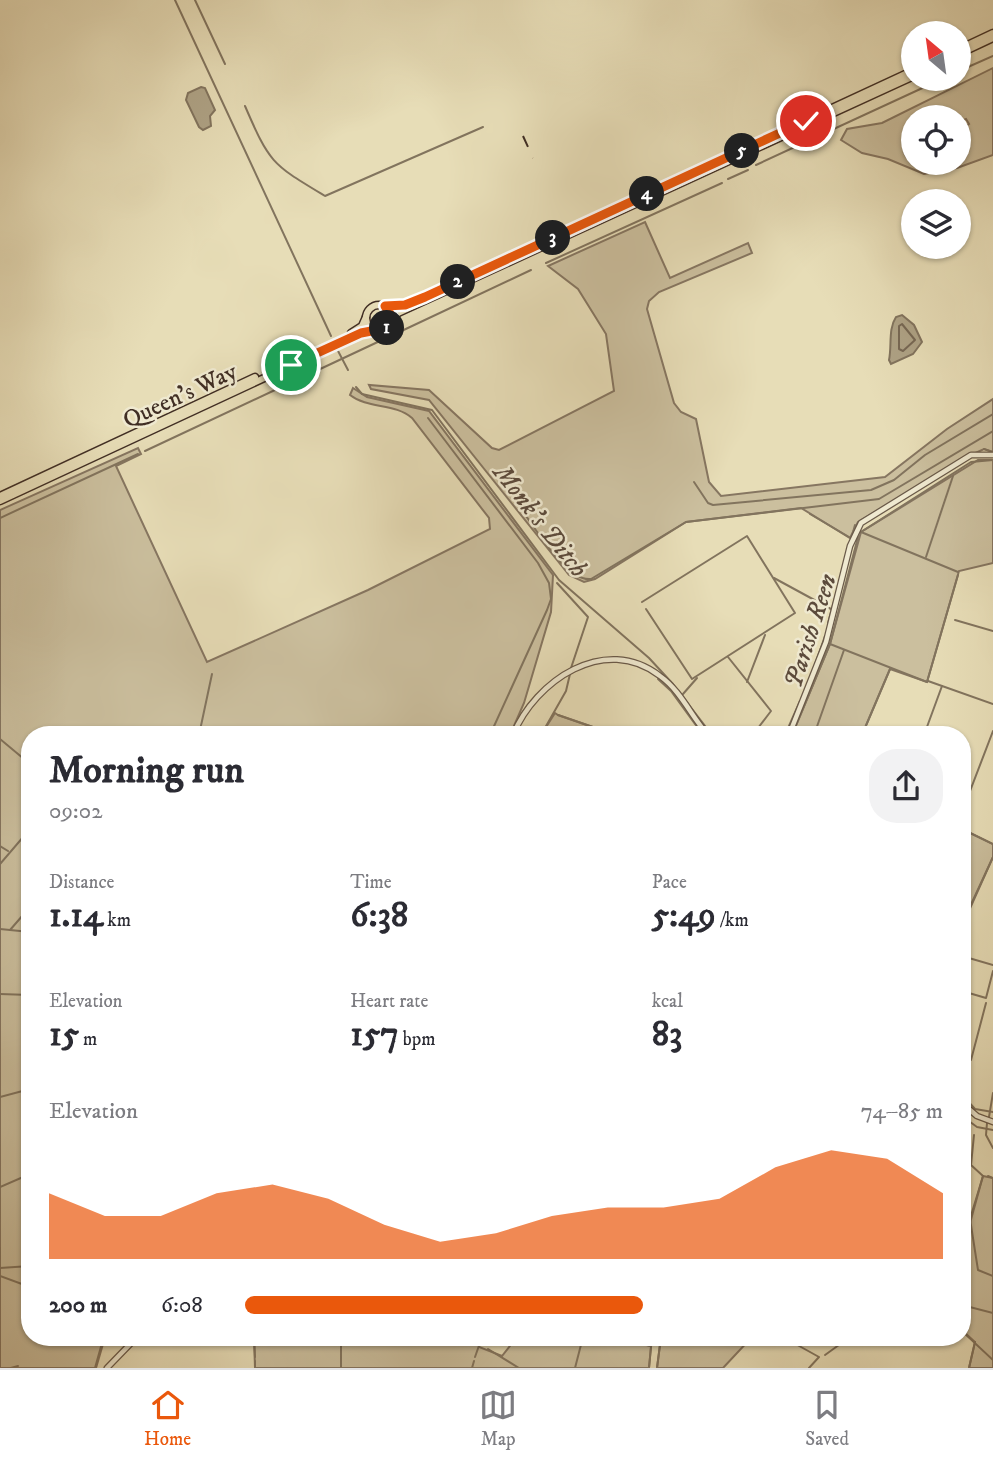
<!DOCTYPE html>
<html lang="en">
<head>
<meta charset="utf-8">
<style>
  :root { --surface:#fff; --page:#f2f2f3; --text:#2b2b33; --muted:#7c7c81; --line:#e1e1e2; --accent:#ea580c }
  body { margin:0; font-family:"IM FELL DW Pica",serif; background:var(--page); color:var(--text); height:100vh; display:flex; flex-direction:column; font-size:26px; white-space:nowrap }
  * { box-sizing:border-box; margin:0 }
  p { font-size:23px; color:var(--muted) }
  .icon { flex:none; width:38px; height:38px; fill:none; stroke:currentColor; stroke-width:2; stroke-linecap:round; stroke-linejoin:round }
  .map { position:relative; flex:1; overflow:hidden }
  .details { position:absolute; left:21px; top:726px; width:950px; height:620px; display:flex; flex-direction:column; background:var(--surface); border-radius:28px; box-shadow:0 2px 5px #0004 }
  .details>* { flex:none }
  .needle { width:46px; rotate:331deg }
  .tools { position:absolute; left:901px; top:21px; display:grid; gap:14px }
  .tools a { display:grid; place-items:center; width:70px; height:70px; border-radius:50%; background:var(--surface); box-shadow:0 2px 5px #0004; font-size:35px }
  .pin { position:absolute; display:grid; place-items:center; width:60px; height:60px; color:#fff; margin:-30px; border:4px solid #fff; border-radius:50%; box-shadow:0 2px 7px #0007 }
  .km { position:absolute; width:35px; height:35px; margin:-18px; border-radius:50%; background:#222; color:#fff; font-size:19px; line-height:35px; text-align:center }
  .round { display:grid; place-items:center; flex:none; width:74px; height:74px; border-radius:28px; background:var(--page) }
  .overview { display:flex; align-items:center; justify-content:space-between; height:119px; padding:0 28px }
  h1 { font-size:38px; font-weight:800; line-height:52px }
  .figures { display:grid; grid-template-columns:repeat(3,1fr); gap:10px; height:119px; padding:7px 28px }
  .figures div { display:grid; align-content:center }
  .figures b { font-size:35px; font-weight:800 }
  .figures small { font-size:19px; font-weight:400 }
  .figures p { font-size:19px }
  .chart { height:196px; padding:14px 28px }
  .chart p { display:flex; justify-content:space-between }
  .chart svg { width:100%; height:126px; margin-top:7px; fill:var(--accent); opacity:.7 }
  ul { padding:0 28px; list-style:none; font-size:23px }
  li { display:grid; grid-template-columns:112px 84px 1fr; align-items:center; height:52px }
  li i { height:18px; border-radius:9px; background:var(--accent) }
  .tab-bar { display:flex; justify-content:space-around; align-items:center; height:98px; border-top:2px solid var(--line); background:var(--surface); font-size:19px; color:var(--muted) }
  .tab-bar a { display:grid; justify-items:center; gap:4px }
  .tab-bar .selected { color:var(--accent) }
  .map>svg:first-child { display:block }
  .green { fill:#cbbf9e; stroke:#867661; stroke-width:2; fill-rule:evenodd }
  .water { fill:#aea285; stroke:#82745e; stroke-width:2 }
  .lines { fill:none; stroke-linecap:round; stroke-linejoin:round }
  .shore { stroke:#776854; stroke-width:2 }
  .stream { stroke:#82745e; stroke-width:2 }
  .tertiary-casing { stroke:#6a5a49; stroke-width:7 }
  .primary-casing { stroke:#402e24; stroke-width:9 }
  .tertiary { stroke:#efe9d0; stroke-width:4.5 }
  .primary { stroke:#e7ddb7; stroke-width:6 }
  .rail { stroke:#402e24; stroke-width:2; stroke-dasharray:12 12; stroke-linecap:butt }
  .route-casing { stroke:#fff; stroke-width:14 }
  .route { stroke:#ea580c; stroke-width:9 }
  .labels { text-anchor:middle; dominant-baseline:central; stroke-width:5; stroke-linejoin:round; paint-order:stroke }
  .street-label { font-size:24px; fill:#402e24; stroke:#efe9d0 }
  .water-label { font-size:26px; font-style:italic; fill:#5c4b3c; stroke:#efe9d0 }
</style>
</head>
<body>
<div class="map">
<svg width="993" height="1368" viewBox="0 0 993 1368">
  <rect width="100%" height="100%" fill="#e7ddb7"/>
  <filter id="stains"><feTurbulence type="fractalNoise" baseFrequency=".00286" numOctaves="4"/><feColorMatrix values="0 0 0 0 .2 0 0 0 0 .09 0 0 0 0 .02 0 0 0 .5 -.17"/></filter>
  <radialGradient id="worn" r=".72"><stop offset=".6" stop-color="#630" stop-opacity="0"/><stop offset="1" stop-color="#630" stop-opacity=".3"/></radialGradient>
  <g class="green">
    <path d="M993,68V155L957,168L924,174L888,159L862,153L841,140L847,129L882,123ZM914,117H959V122L966,119L969,124L959,130V163H914L913,154L907,158L904,153L914,148Z"/>
    <polygon points="645,222 670,278 748,243 752,253 659,292 649,301 647,309 674,403 681,412 696,419 709,482 721,496 885,477 947,429 993,399 993,452 984,449 971,455 858,522 850,538 801,508 686,522 595,579 584,582 569,575 429,400 371,389 369,385 429,390 492,448 499,450 614,391 606,334 578,289 548,266"/>
    <path d="M353,388L367,397L429,411L553,575L551,612L524,703L510,735H30V1337H111L103,1344L96,1368H0V510L138,448L141,454L116,466L207,662L368,590L490,529L489,518L412,418C395,403 368,409 350,395Z"/>
    <polygon points="978,460 993,460 993,563 959,571 927,682 890,669 862,735 792,735 830,644 861,532"/>
    <polygon points="555,713 558,715 616,735 541,735"/>
    <polygon points="962,829 993,844 993,857 963,924"/>
    <polygon points="983,1176 993,1178 993,1368 969,1368 975,1342 963,1331 963,1224 970,1223"/>
    <polygon points="254,1337 482,1337 479,1347 502,1356 517,1337 576,1337 582,1340 583,1337 611,1337 651,1346 649,1368 255,1368"/>
    <polygon points="661,1337 752,1337 723,1368 657,1368"/>
  </g>
  <g class="water">
    <polygon points="201,87 205,88 215,110 210,116 211,126 203,130 199,127 186,100 188,93"/>
    <path d="M902,315L914,325L922,342L913,354L891,364L889,360C892,346 888,329 896,317Z"/>
  </g>
  <g class="lines">
    <polygon class="shore" points="902,324 915,340 903,351 899,349 899,326"/>
    <g class="stream">
      <polyline points="175,0 331,336"/>
      <polyline points="195,0 225,64"/>
      <polyline points="959,71 993,56"/>
      <path d="M245,106C270,164 272,164 325,196L483,127"/>
      <polyline points="756,165 942,79"/>
      <polyline points="728,179 748,170"/>
      <polyline points="546,263 722,183"/>
      <polyline points="393,335 531,270"/>
      <polyline points="337,349 348,370"/>
      <polyline points="301,378 382,340"/>
      <polyline points="356,387 362,394 432,410 559,580 649,658 673,684 712,735"/>
      <polyline points="428,418 538,563 549,583 551,599 547,610 490,735"/>
      <polyline points="984,449 993,452"/>
      <polyline points="145,451 292,382"/>
      <polyline points="694,482 708,503 713,505 871,490 894,480 925,455 993,414"/>
      <path d="M515,501C532,521 564,582 591,579L686,522L879,499L993,431"/>
      <polyline points="810,514 849,537"/>
      <polyline points="0,518 138,454"/>
      <polyline points="861,532 971,462 993,460"/>
      <polyline points="861,532 958,572"/>
      <polyline points="926,557 953,476"/>
      <polyline points="774,578 831,609"/>
      <polyline points="557,583 588,617 571,668"/>
      <polyline points="642,602 747,536 795,613 692,679 646,609"/>
      <polyline points="955,620 993,631"/>
      <polyline points="828,623 855,525"/>
      <polyline points="830,644 927,682 958,575"/>
      <polyline points="728,657 771,711 755,732 757,735"/>
      <polyline points="812,673 825,636"/>
      <polyline points="658,679 671,691 703,735"/>
      <polyline points="928,681 993,704"/>
      <polyline points="747,682 765,635"/>
      <polyline points="683,694 697,678"/>
      <polyline points="558,715 616,735"/>
      <polyline points="199,735 212,674"/>
      <polyline points="541,735 566,691 570,674"/>
      <polyline points="785,735 800,701"/>
      <polyline points="792,735 830,644 858,537"/>
      <polyline points="814,735 844,650"/>
      <polyline points="862,735 890,669"/>
      <polyline points="924,735 942,686"/>
      <polyline points="0,739 30,764"/>
      <polyline points="962,812 993,731"/>
      <polyline points="962,829 993,844"/>
      <polyline points="0,846 8,851"/>
      <polyline points="0,864 30,829"/>
      <polyline points="962,924 993,857"/>
      <polyline points="0,929 30,932"/>
      <polyline points="10,930 30,907"/>
      <polyline points="962,956 993,965"/>
      <polyline points="962,991 986,998 993,971"/>
      <polyline points="0,994 30,995"/>
      <polyline points="30,1058 30,1066"/>
      <polyline points="971,1060 986,1003"/>
      <polyline points="0,1097 30,1089"/>
      <polyline points="965,1098 975,1109 993,1112"/>
      <polyline points="962,1116 977,1127 993,1130"/>
      <polyline points="989,1117 993,1093"/>
      <polyline points="987,1123 986,1135 993,1148"/>
      <polyline points="974,1135 971,1165 983,1176 970,1219 978,1270 993,1276"/>
      <polyline points="988,1176 993,1178"/>
      <polyline points="0,1187 30,1174"/>
      <polyline points="0,1248 0,1259"/>
      <polyline points="0,1268 30,1266"/>
      <polyline points="0,1276 30,1287"/>
      <polyline points="962,1305 993,1313"/>
      <polyline points="962,1331 993,1360"/>
      <polyline points="254,1337 255,1357"/>
      <polyline points="280,1337 341,1340"/>
      <polyline points="611,1337 651,1346"/>
      <polyline points="755,1337 771,1337"/>
      <polyline points="783,1337 819,1357 809,1368"/>
      <polyline points="216,1339 225,1343 226,1337"/>
      <polyline points="341,1339 341,1368"/>
      <polyline points="488,1349 519,1368"/>
      <polyline points="825,1355 850,1337"/>
      <polyline points="475,1357 482,1337"/>
      <polyline points="255,1361 255,1368"/>
      <polyline points="11,1368 18,1366"/>
      <polyline points="95,1368 102,1343 110,1337"/>
      <polyline points="472,1368 474,1361"/>
      <polyline points="575,1368 583,1337"/>
      <polyline points="649,1368 652,1337"/>
      <polyline points="657,1368 661,1337"/>
      <polyline points="969,1368 975,1342"/>
    </g>
    <g class="tertiary-casing">
      <g id="tertiary">
        <path d="M513,735C535,681 605,633 660,676C681,691 691,716 708,735"/>
        <polyline points="789,735 826,642 850,546 861,523 971,455 993,455"/>
        <polyline points="962,1103 977,1116 993,1122"/>
        <polyline points="107,1368 137,1337"/>
      </g>
    </g>
    <g class="primary-casing">
      <g id="primary">
        <polyline points="959,49 993,33"/>
        <polyline points="959,54 993,38"/>
        <circle cx="379" cy="318" r="13"/>
        <polyline points="385,306 405,305 425,297 914,70"/>
        <polyline points="392,320 398,313 914,76"/>
        <polyline points="351,333 362,326 366,317"/>
        <polyline points="0,496 255,377"/>
        <polyline points="0,501 361,333 377,330"/>
      </g>
    </g>
    <use href="#tertiary" class="tertiary"/>
    <use href="#primary" class="primary"/>
    <polyline class="rail" points="523,136 533,158"/>
  </g>
  <g class="lines">
    <g class="route-casing">
      <polyline id="route" points="291,365 361,333 387,328 392,317 385,306 405,305 425,297 806,121"/>
    </g>
    <use href="#route" class="route"/>
  </g>
  <g class="labels">
    <g class="street-label">
      <text transform="translate(180 396) rotate(-25)">Queen's Way</text>
    </g>
    <g class="water-label">
      <text transform="translate(540 521) rotate(52)">Monk's Ditch</text>
      <text transform="translate(811 631) rotate(-72)">Parish Reen</text>
    </g>
  </g>
  <rect width="100%" height="100%" filter="url(#stains)"/>
  <rect width="100%" height="100%" fill="url(#worn)"/>
</svg>
<div class="tools">
<a><svg class="needle" viewBox="-14 -14 28 28"><path d="M0-13l5 13h-10z" fill="#e53935"/><path d="M0 13l5-13h-10z" fill="#7c7c81"/></svg></a>
<a><svg class="icon" aria-label="locate" viewBox="0 0 24 24"><circle cx="12" cy="12" r="6"/><path d="M12 2v4M12 18v4M2 12h4M18 12h4"/></svg></a>
<a><svg class="icon" aria-label="layers" viewBox="0 0 24 24"><path d="M12 4l9 5-9 5-9-5zM3 14l9 5 9-5"/></svg></a>
</div>
<div class="pin" style="left:291px;top:365px;background:#1e9e55"><svg class="icon" aria-label="arrive" viewBox="0 0 24 24"><path d="M6 21V4h12l-3 4 3 4H6"/></svg></div>
<div class="pin" style="left:806px;top:121px;background:#d93025"><svg class="icon" aria-label="check" viewBox="0 0 24 24"><path d="M5 12l5 5 9-10"/></svg></div>
<b class="km" style="left:387px;top:328px">1</b>
<b class="km" style="left:458px;top:282px">2</b>
<b class="km" style="left:553px;top:238px">3</b>
<b class="km" style="left:647px;top:194px">4</b>
<b class="km" style="left:742px;top:151px">5</b>
<section class="details">
<div class="overview"><div><h1>Morning run</h1><p>09:02</p></div><a class="round"><svg class="icon" aria-label="share" viewBox="0 0 24 24"><path d="M12 15V3M7 8l5-5 5 5M5 13v7h14v-7"/></svg></a></div>
<div class="figures">
<div><p>Distance</p><b>1.14<small> km</small></b></div>
<div><p>Time</p><b>6:38</b></div>
<div><p>Pace</p><b>5:49<small> /km</small></b></div>
</div>
<div class="figures">
<div><p>Elevation</p><b>15<small> m</small></b></div>
<div><p>Heart rate</p><b>157<small> bpm</small></b></div>
<div><p>kcal</p><b>83</b></div>
</div>
<div class="chart"><p><span>Elevation</span>74–85 m</p>
<svg viewBox="0 0 160 44" preserveAspectRatio="none"><path d="M0 44V21L10 29L20 29L30 21L40 18L50 23L60 32L70 38L80 35L90 29L100 26L110 26L120 23L130 12L140 6L150 9L160 21V44z"/></svg>
</div>
<ul>
<li><b>200 m</b>6:08<i style="width:57%"></i></li>
</ul>
</section>
</div>
<nav class="tab-bar">
<a class="selected"><svg class="icon" aria-label="home" viewBox="0 0 24 24"><path d="M3 11l9-7 9 7M6 9v11h12V9"/></svg>Home</a>
<a><svg class="icon" aria-label="map" viewBox="0 0 24 24"><path d="M3 6l6-2 6 2 6-2v14l-6 2-6-2-6 2zM9 4v14M15 6v14"/></svg>Map</a>
<a><svg class="icon" aria-label="saved" viewBox="0 0 24 24"><path d="M7 4h10v16l-5-4-5 4z"/></svg>Saved</a>
</nav>
</body>
</html>
